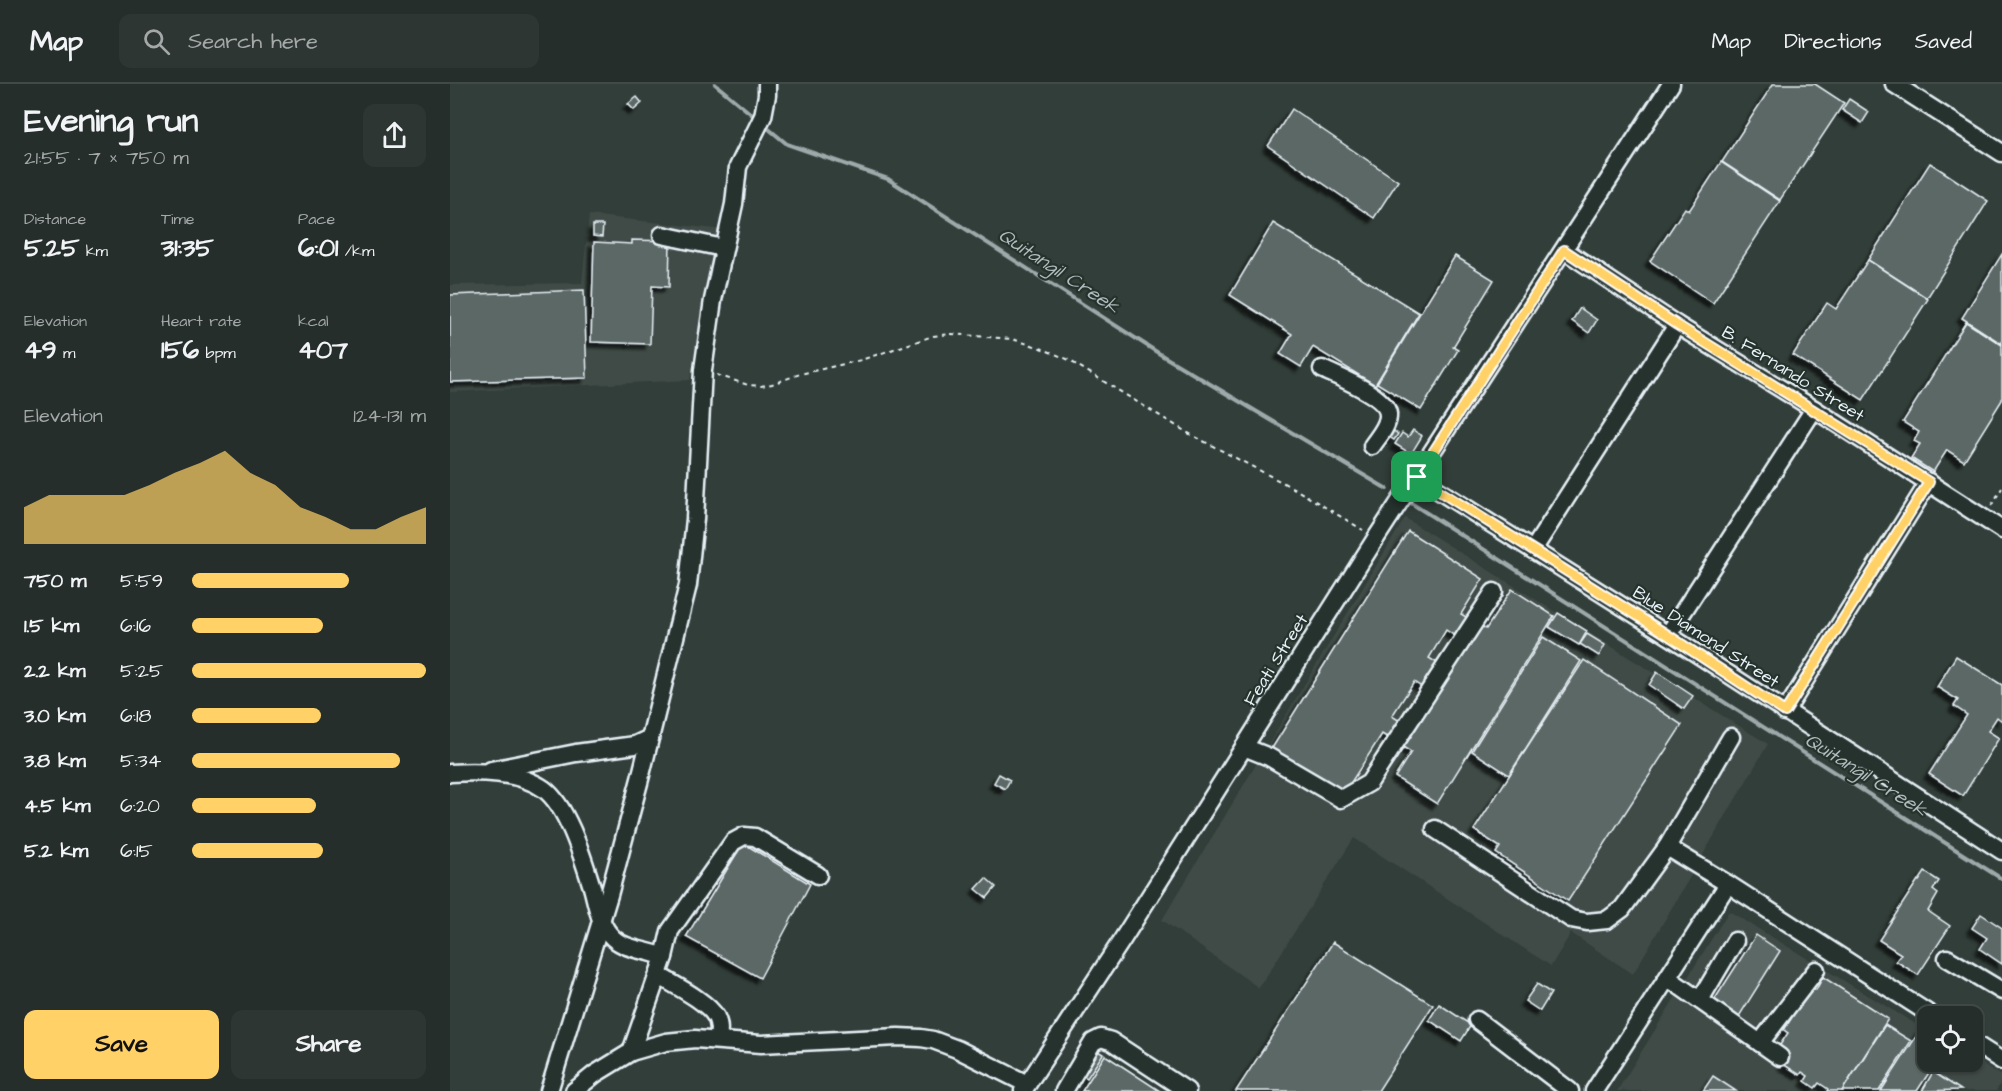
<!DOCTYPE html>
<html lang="en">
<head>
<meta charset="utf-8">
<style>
  :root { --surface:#262e2b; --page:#2e3633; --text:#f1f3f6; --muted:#a4a8a9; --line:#424a47; --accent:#ffd166 }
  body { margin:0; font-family:"Architects Daughter",sans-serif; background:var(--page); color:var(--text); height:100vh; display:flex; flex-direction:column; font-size:22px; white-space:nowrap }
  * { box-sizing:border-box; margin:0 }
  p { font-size:20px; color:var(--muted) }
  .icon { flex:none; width:33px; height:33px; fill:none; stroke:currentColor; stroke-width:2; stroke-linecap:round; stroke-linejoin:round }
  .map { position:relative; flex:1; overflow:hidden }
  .side { display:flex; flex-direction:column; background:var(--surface); width:450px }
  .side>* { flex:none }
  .buttons { position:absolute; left:1467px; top:922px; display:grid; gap:12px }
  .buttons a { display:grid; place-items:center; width:66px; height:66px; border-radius:12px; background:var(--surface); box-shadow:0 2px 4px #0004,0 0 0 2px var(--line); font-size:30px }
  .pin { position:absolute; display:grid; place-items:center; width:51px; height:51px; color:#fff; margin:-26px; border-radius:12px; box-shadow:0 3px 9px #0006 }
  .round { display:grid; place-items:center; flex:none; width:63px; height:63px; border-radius:12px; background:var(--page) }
  .summary { display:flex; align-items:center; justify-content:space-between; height:102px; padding:0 24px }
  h1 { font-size:33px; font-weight:700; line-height:45px }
  .stats { display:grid; grid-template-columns:repeat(3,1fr); gap:9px; height:102px; padding:6px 24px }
  .stats div { display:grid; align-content:center }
  .stats b { font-size:26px; font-weight:700 }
  .stats small { font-size:16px; font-weight:400 }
  .stats p { font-size:16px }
  .chart { height:168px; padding:12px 24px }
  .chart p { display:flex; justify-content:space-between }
  .chart svg { width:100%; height:108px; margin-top:6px; fill:var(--accent); opacity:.7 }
  .action { display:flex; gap:12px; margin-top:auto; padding:12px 24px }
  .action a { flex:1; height:69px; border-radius:12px; background:var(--accent); color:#111; font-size:24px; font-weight:700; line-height:69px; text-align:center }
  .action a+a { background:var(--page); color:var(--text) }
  ul { padding:0 24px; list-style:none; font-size:20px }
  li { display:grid; grid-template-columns:96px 72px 1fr; align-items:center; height:45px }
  li i { height:15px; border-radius:8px; background:var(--accent) }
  header { display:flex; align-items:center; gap:36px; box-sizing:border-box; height:84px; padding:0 30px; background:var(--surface); border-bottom:2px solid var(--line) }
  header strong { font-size:28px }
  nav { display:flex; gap:33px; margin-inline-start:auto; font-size:21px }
  .search { width:420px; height:54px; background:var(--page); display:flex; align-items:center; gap:15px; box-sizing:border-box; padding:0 21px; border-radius:12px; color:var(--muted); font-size:22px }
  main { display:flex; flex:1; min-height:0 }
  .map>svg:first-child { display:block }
  .built { fill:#3f4b46 }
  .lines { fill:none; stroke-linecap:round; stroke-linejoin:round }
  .stream { stroke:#9ea9ab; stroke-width:4 }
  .building { fill:#5c6865; stroke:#e8f1f8; stroke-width:1.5; fill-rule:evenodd; filter:url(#shadow) }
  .minor-casing { stroke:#e8f1f8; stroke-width:21 }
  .path { stroke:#e8f1f8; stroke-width:2; stroke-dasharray:4.5 4.5; stroke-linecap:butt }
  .minor { stroke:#26332d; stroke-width:16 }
  .route-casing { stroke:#fff; stroke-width:12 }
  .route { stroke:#ffd166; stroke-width:8 }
  .labels { text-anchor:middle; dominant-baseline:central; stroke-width:4.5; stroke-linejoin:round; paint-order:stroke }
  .street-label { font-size:18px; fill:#e8f1f8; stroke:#26332d }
  .water-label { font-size:20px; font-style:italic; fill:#b1bbbe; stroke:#26332d }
</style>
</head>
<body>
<header>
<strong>Map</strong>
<div class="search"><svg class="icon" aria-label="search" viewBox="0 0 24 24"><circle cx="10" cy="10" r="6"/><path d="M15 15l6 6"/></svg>Search here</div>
<nav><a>Map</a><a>Directions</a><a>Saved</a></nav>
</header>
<main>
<section class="side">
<div class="summary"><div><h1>Evening run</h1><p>21:55 · 7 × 750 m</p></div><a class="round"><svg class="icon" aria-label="share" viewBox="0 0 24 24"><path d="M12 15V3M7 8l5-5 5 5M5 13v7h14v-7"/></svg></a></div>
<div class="stats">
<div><p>Distance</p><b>5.25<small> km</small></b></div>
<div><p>Time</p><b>31:35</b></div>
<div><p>Pace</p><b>6:01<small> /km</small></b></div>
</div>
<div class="stats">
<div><p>Elevation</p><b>49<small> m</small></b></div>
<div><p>Heart rate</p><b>156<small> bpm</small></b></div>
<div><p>kcal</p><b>407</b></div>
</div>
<div class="chart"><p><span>Elevation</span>124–131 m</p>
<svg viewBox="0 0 160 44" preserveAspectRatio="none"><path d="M0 44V29L10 24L20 24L30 24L40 24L50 20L60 15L70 11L80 6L90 15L100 20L110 29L120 33L130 38L140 38L150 33L160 29V44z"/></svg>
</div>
<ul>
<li><b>750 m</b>5:59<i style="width:67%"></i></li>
<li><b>1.5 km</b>6:16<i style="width:56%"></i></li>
<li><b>2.2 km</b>5:25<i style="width:100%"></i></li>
<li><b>3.0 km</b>6:18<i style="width:55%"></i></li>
<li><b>3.8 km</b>5:34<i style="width:89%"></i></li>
<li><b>4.5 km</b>6:20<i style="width:53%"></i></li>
<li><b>5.2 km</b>6:15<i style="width:56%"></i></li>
</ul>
<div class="action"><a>Save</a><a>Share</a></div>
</section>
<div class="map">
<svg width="1552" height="1007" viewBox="0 0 1552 1007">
  <defs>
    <filter id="shadow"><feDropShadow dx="-5" dy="5" stdDeviation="1.5" flood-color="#0009"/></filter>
  </defs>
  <rect width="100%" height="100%" fill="#323e39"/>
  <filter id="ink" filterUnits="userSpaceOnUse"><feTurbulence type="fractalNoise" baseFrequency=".0167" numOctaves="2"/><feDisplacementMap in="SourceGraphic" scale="12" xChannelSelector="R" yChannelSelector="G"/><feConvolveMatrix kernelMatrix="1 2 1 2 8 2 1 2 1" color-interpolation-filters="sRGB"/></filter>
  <g filter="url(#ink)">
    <g class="built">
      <polygon points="139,131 275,146 265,173 254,218 240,296 0,308 0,201 132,199"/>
      <polygon points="955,434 1318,660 1183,890 1121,849 1101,882 904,754 809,904 712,836"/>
      <polygon points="1279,827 1477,947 1478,978 1522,978 1523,974 1552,992 1552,996 1546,1007 1167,1007"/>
    </g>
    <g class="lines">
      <g class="stream">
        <polyline points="265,0 306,34"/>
        <polyline points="314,41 337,60 438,95 713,272 937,405"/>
        <polyline points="961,419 1552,795"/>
      </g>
    </g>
    <g class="building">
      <polygon points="1323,0 1365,0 1394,19 1330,116 1272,78"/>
      <polygon points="187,13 192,19 184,26 178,20"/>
      <polygon points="1399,15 1419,28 1412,39 1392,26"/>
      <polygon points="842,25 948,97 924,134 818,62"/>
      <polygon points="1271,78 1330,117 1263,219 1200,177 1235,124 1239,127"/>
      <polygon points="1480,79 1538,117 1477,214 1418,176"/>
      <polygon points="823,139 969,229 925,301 863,263 851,283 830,270 842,250 780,211"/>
      <polygon points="143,141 153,141 152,153 143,152"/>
      <polygon points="182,156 220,157 219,203 202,202 200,260 141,258 144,158 182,160"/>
      <polygon points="1552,170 1552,260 1512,234"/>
      <polygon points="1005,172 1044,196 1003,263 1008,266 971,326 927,299"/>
      <polygon points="1418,176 1478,215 1413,316 1343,271 1377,219 1386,225"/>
      <polygon points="134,206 137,294 0,298 0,211"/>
      <polygon points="1130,224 1147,236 1139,249 1122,237"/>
      <polygon points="1516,238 1552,261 1552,316 1514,377 1497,366 1483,388 1461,374 1470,360 1464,357 1469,348 1453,338"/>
      <polygon points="942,346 948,350 944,356 938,352"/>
      <polygon points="963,346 972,352 961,370 945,360 952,349 958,353"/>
      <path d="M958,447L1033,495L1011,530L1036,545L1062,505L1104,532L987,720L945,693L961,668L932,650L891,714L819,669ZM996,546L1017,560L1000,587L979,574ZM964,598L985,612L964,646L942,632Z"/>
      <polygon points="1108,529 1137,547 1129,561 1099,543"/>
      <polygon points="1137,550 1155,561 1149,572 1130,560"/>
      <polygon points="1093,553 1131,577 1059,691 1022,667"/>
      <polygon points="1506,572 1552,601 1552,637 1547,633 1538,647 1549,654 1513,712 1479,690 1517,631 1504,622 1508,616 1487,603"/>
      <polygon points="1134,576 1232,641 1118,817 1046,769 1050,763 1024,746"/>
      <polygon points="1207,588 1243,612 1234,625 1199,601"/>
      <polygon points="549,690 560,696 555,705 544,699"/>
      <polygon points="293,759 360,800 310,894 236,853"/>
      <polygon points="1475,788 1489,797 1483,806 1488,810 1478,827 1500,842 1468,891 1446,877 1451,870 1429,856 1468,796 1469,797"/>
      <polygon points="536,794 546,803 537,814 526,805"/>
      <polygon points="1531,830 1552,844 1552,880 1530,865 1537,854 1522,844"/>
      <polygon points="1306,851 1330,867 1288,934 1263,918"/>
      <polygon points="883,858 983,921 928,1007 786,1007"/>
      <polygon points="1373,893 1438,935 1392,1007 1377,1007 1378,1005 1369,999 1365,1004 1355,997 1358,992 1352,988 1350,991 1333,980 1339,971 1328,964 1338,949 1334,946 1361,903 1366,906"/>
      <polygon points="1087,900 1101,909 1090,927 1075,917"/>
      <polygon points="989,920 1021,941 1011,957 979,936"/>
      <polygon points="1435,941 1461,957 1429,1007 1392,1007"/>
      <polygon points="1471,945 1478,949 1478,978 1486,978 1467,1007 1431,1007"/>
      <polygon points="646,966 653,970 637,994 630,989"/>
      <polygon points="655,971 710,1007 632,1007"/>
      <polygon points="1483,988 1511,1006 1472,1007"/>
      <polygon points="1263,992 1286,1007 1253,1007"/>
    </g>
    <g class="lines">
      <g class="minor-casing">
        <g id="minor">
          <polyline points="1444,0 1552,69"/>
          <polyline points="212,151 273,164"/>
          <polyline points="1114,166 1227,241 1364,325 1552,446"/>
          <path d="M872,285C888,293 941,313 938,333C937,344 928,353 922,362"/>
          <polyline points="967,393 1218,551 1552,767"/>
          <polyline points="1083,466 1227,241"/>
          <polyline points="1218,551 1364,325"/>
          <polyline points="1335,628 1479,398"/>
          <polyline points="794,663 819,673 891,715 919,699 1044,508"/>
          <polyline points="41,686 126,669 185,661 200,654"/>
          <path d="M0,689C29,687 69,687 94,705C118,723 133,775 142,803C147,820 149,841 163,854C176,866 198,866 214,873"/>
          <polyline points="985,745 1121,835 1137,838 1157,836 1172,825 1217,763 1281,653"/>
          <polyline points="1217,763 1278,800"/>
          <polyline points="1497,874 1552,907"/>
          <path d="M208,891C224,901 257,917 266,933C270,941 269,948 268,956"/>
          <polyline points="1218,894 1330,973"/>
          <polyline points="1250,916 1285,857"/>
          <polyline points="1027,936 1120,1007"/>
          <polyline points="1522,958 1552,977"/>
          <polyline points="1310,959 1366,886"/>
          <polyline points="181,968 214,873 220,847 283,758 294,752 305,753 368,791"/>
          <polyline points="99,1007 159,811 190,695 238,501 245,435 253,286 263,216 284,120 288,83 313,32 317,11 317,0"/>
          <polyline points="124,1007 145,990 181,968 216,958 245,955 311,960 448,953 471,954 483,956 507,965 577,1000"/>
          <polyline points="573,1007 672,856 926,454 1221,0"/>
          <polyline points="614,1007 643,958 651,954 661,957 737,1007"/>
          <polyline points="1144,1007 1278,800 1484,933"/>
        </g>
      </g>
      <g class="path">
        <polyline points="267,291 298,301 311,302 322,300 350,290 411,276 483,252 501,250 562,255 588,263 617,275 738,349 845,405 913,446"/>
        <polyline points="1541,422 1552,404"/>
      </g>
      <use href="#minor" class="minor"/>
    </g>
  </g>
  <g class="lines" filter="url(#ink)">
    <g class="route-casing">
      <polygon id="route" points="1114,166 1227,241 1479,398 1335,628 1218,551 967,393"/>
    </g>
    <use href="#route" class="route"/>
  </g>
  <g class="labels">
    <g class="street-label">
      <text transform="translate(1343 290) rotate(32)">B. Fernando Street</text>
      <text transform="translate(1256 553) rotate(33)">Blue Diamond Street</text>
      <text transform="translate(826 576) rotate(-58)">Feati Street</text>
    </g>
    <g class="water-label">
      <text transform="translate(609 187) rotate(33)">Quitangil Creek</text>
      <text transform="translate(1416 691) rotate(32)">Quitangil Creek</text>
    </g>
  </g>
</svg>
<div class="buttons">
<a><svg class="icon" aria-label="locate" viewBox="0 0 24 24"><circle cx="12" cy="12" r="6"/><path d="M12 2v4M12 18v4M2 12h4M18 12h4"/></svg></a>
</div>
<div class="pin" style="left:967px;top:393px;background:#1e9e55"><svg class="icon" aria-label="arrive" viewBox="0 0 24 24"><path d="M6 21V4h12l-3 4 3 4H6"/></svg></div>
</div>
</main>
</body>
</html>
